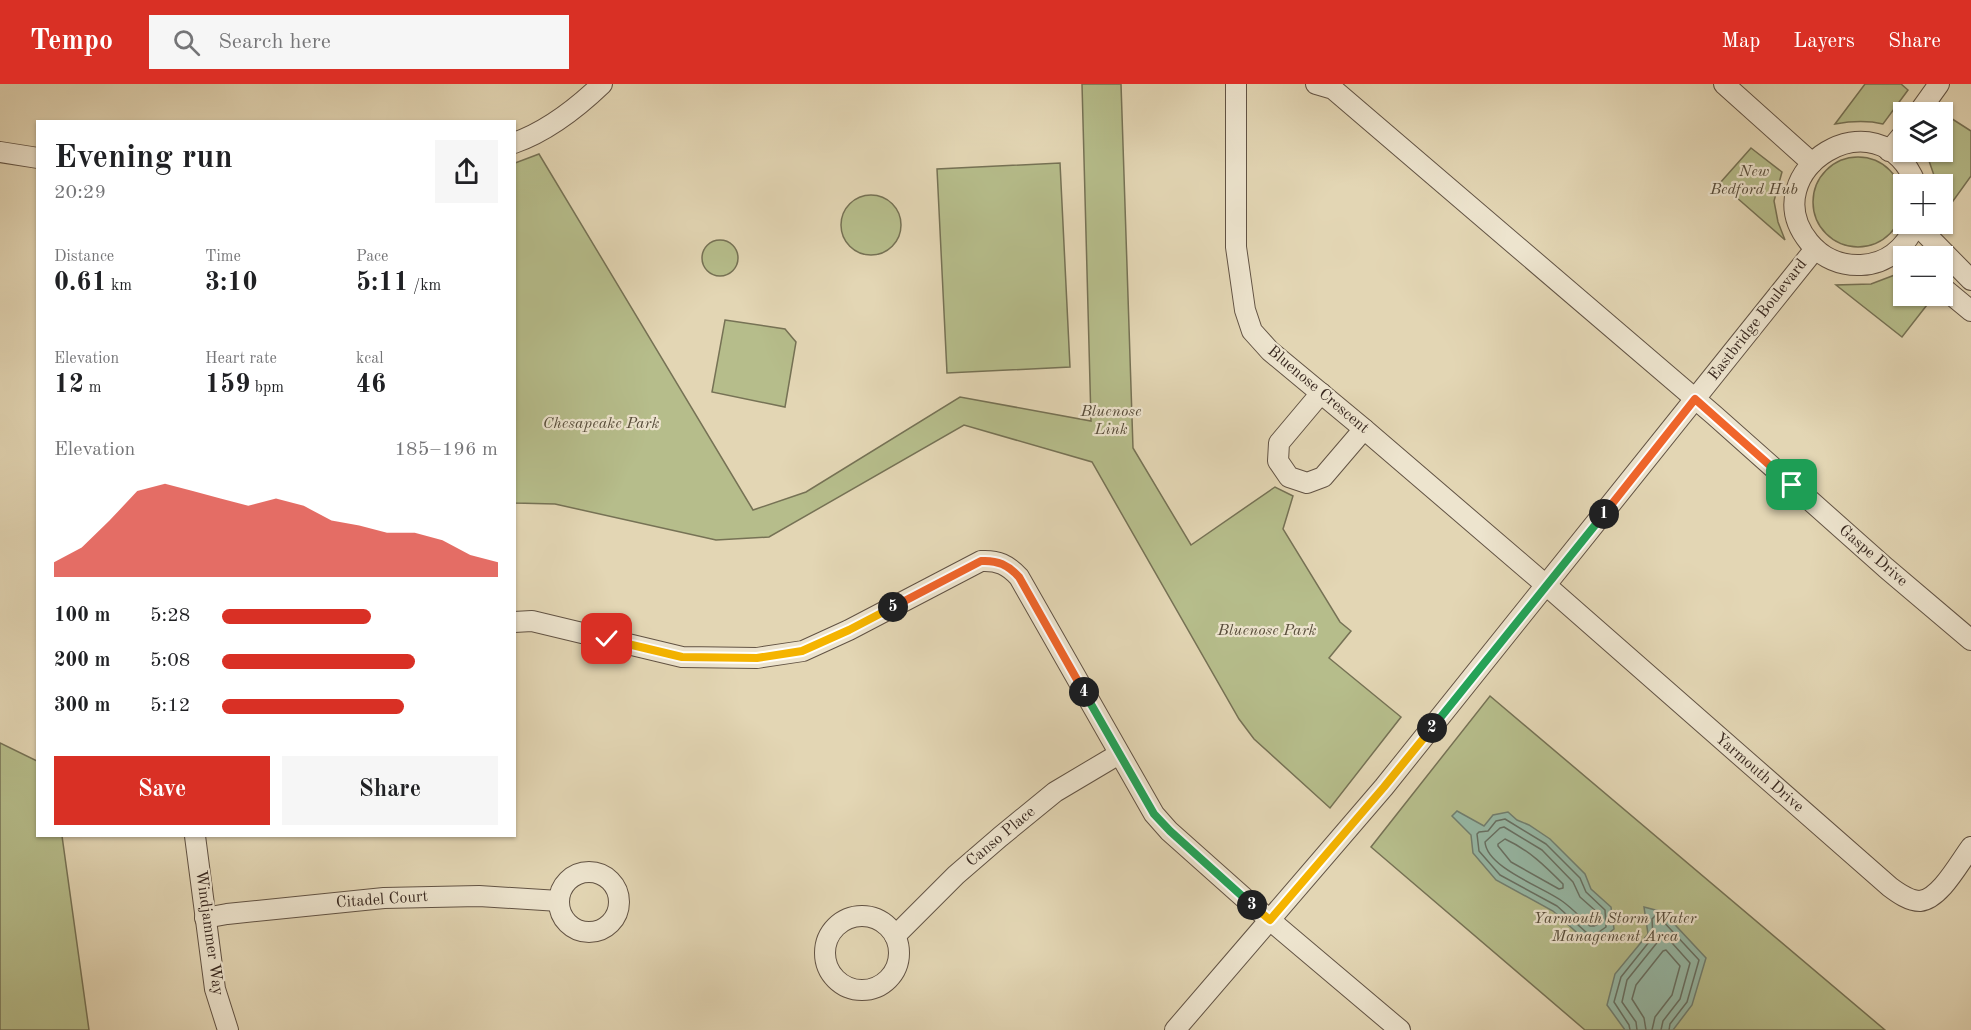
<!DOCTYPE html>
<html lang="en">
<head>
<meta charset="utf-8">
<style>
  :root { --surface:#fff; --page:#f6f6f6; --text:#202124; --muted:#757577; --accent:#d93025 }
  body { margin:0; font-family:"Old Standard TT",serif; background:var(--page); color:var(--text); height:100vh; display:flex; flex-direction:column; font-size:22px; white-space:nowrap }
  * { box-sizing:border-box; margin:0 }
  p { font-size:20px; color:var(--muted) }
  .icon { flex:none; width:33px; height:33px; fill:none; stroke:currentColor; stroke-width:2; stroke-linecap:round; stroke-linejoin:round }
  .map { position:relative; flex:1; overflow:hidden }
  .panel { position:absolute; left:36px; top:36px; width:480px; height:717px; display:flex; flex-direction:column; background:var(--surface); border-radius:0px; box-shadow:0 2px 4px #0004 }
  .panel>* { flex:none }
  .controls { position:absolute; left:1893px; top:18px; display:grid; gap:12px }
  .controls a { display:grid; place-items:center; width:60px; height:60px; border-radius:0px; background:var(--surface); box-shadow:0 2px 4px #0004; font-size:30px }
  .pin { position:absolute; display:grid; place-items:center; width:51px; height:51px; color:#fff; margin:-26px; border-radius:12px; box-shadow:0 3px 9px #0006 }
  .km { position:absolute; width:30px; height:30px; margin:-15px; border-radius:50%; background:#222; color:#fff; font-size:16px; line-height:30px; text-align:center }
  .round { display:grid; place-items:center; flex:none; width:63px; height:63px; border-radius:0px; background:var(--page) }
  .overview { display:flex; align-items:center; justify-content:space-between; height:102px; padding:0 18px }
  h1 { font-size:33px; font-weight:700; line-height:45px }
  .stats { display:grid; grid-template-columns:repeat(3,1fr); gap:9px; height:102px; padding:6px 18px }
  .stats div { display:grid; align-content:center }
  .stats b { font-size:26px; font-weight:700 }
  .stats small { font-size:16px; font-weight:400 }
  .stats p { font-size:16px }
  .chart { height:168px; padding:12px 18px }
  .chart p { display:flex; justify-content:space-between }
  .chart svg { width:100%; height:108px; margin-top:6px; fill:var(--accent); opacity:.7 }
  .primary-button { display:flex; gap:12px; margin-top:auto; padding:12px 18px }
  .primary-button a { flex:1; height:69px; border-radius:0px; background:var(--accent); color:#fff; font-size:24px; font-weight:700; line-height:69px; text-align:center }
  .primary-button a+a { background:var(--page); color:var(--text) }
  ul { padding:0 18px; list-style:none; font-size:20px }
  li { display:grid; grid-template-columns:96px 72px 1fr; align-items:center; height:45px }
  li i { height:15px; border-radius:8px; background:var(--accent) }
  header { display:flex; align-items:center; gap:36px; box-sizing:border-box; height:84px; padding:0 30px; background:var(--accent); color:#fff }
  header strong { font-size:28px }
  nav { display:flex; gap:33px; margin-inline-start:auto; font-size:21px }
  .search { width:420px; height:54px; background:var(--page); display:flex; align-items:center; gap:15px; box-sizing:border-box; padding:0 21px; border-radius:0px; color:var(--muted); font-size:22px }
  .map>svg:first-child { display:block }
  .green { fill:#b6bd8b; stroke:#767255; stroke-width:1.5 }
  .water { fill:#96baa8; stroke:#707f71; stroke-width:1.5 }
  .lines { fill:none; stroke-linecap:round; stroke-linejoin:round }
  .shore { stroke:#667064; stroke-width:1.5 }
  .street-casing { stroke:#625344; stroke-width:22 }
  .street { stroke:#ede4ce; stroke-width:20 }
  .split-1-casing { stroke:#fff; stroke-width:12 }
  .split-2-casing { stroke:#fff; stroke-width:12 }
  .split-3-casing { stroke:#fff; stroke-width:12 }
  .split-4-casing { stroke:#fff; stroke-width:12 }
  .split-5-casing { stroke:#fff; stroke-width:12 }
  .split-6-casing { stroke:#fff; stroke-width:12 }
  .split-1 { stroke:#f0652b; stroke-width:8 }
  .split-2 { stroke:#22a559; stroke-width:8 }
  .split-3 { stroke:#f5b400; stroke-width:8 }
  .split-4 { stroke:#22a559; stroke-width:8 }
  .split-5 { stroke:#f0652b; stroke-width:8 }
  .split-6 { stroke:#f5b400; stroke-width:8 }
  .labels { text-anchor:middle; dominant-baseline:central; stroke-width:4.5; stroke-linejoin:round; paint-order:stroke }
  .park-label { font-size:16px; font-style:italic; fill:#574c3a; stroke:#ede4ce }
  .street-label { font-size:16px; fill:#37271f; stroke:#ede4ce }
</style>
</head>
<body>
<header>
<strong>Tempo</strong>
<div class="search"><svg class="icon" aria-label="search" viewBox="0 0 24 24"><circle cx="10" cy="10" r="6"/><path d="M15 15l6 6"/></svg>Search here</div>
<nav><a>Map</a><a>Layers</a><a>Share</a></nav>
</header>
<div class="map">
<svg width="1971" height="946" viewBox="0 0 1971 946">
  <rect width="100%" height="100%" fill="#e3d6b4"/>
  <filter id="stains"><feTurbulence type="fractalNoise" baseFrequency=".00333" numOctaves="4"/><feColorMatrix values="0 0 0 0 .2 0 0 0 0 .09 0 0 0 0 .02 0 0 0 .5 -.17"/></filter>
  <radialGradient id="worn" r=".72"><stop offset=".6" stop-color="#630" stop-opacity="0"/><stop offset="1" stop-color="#630" stop-opacity=".3"/></radialGradient>
  <g class="green">
    <polygon points="1082,0 1121,0 1133,364 1191,461 1275,403 1293,412 1283,445 1340,538 1351,547 1329,574 1401,633 1330,724 1254,655 1239,635 1092,378 964,341 769,453 716,456 555,420 515,419 515,79 539,70 753,426 806,408 960,313 1091,337"/>
    <path d="M1865,0H1901L1908,6L1883,40C1866,36 1852,37 1835,40Z"/>
    <polygon points="1946,31 1971,47 1971,92 1943,131 1942,100 1937,100 1928,74 1922,68 1942,68 1943,36"/>
    <polygon points="1751,64 1782,88 1774,117 1778,138 1785,156 1720,99"/>
    <circle cx="1858" cy="118" r="45"/>
    <polygon points="1060,79 1070,283 947,289 937,85"/>
    <circle cx="871" cy="141" r="30"/>
    <circle cx="720" cy="174" r="18"/>
    <polygon points="1900,189 1903,193 1904,212 1924,212 1930,217 1902,253 1836,201 1871,200"/>
    <polygon points="725,236 785,245 796,258 785,323 712,308"/>
    <polygon points="1490,612 1885,946 1585,946 1371,763"/>
    <polygon points="0,659 37,677 38,752 62,752 89,946 0,946"/>
  </g>
  <g class="water">
    <polygon points="1457,727 1484,742 1493,731 1508,728 1517,736 1529,741 1550,755 1585,790 1591,805 1611,823 1614,845 1598,857 1584,855 1553,827 1496,796 1473,769 1471,751 1452,732"/>
    <polygon points="1644,823 1663,828 1706,874 1692,921 1673,946 1625,946 1607,921 1615,890 1648,850"/>
  </g>
  <g class="lines">
    <g class="shore">
      <polygon points="1505,735 1546,760 1580,794 1586,808 1605,826 1606,843 1596,850 1587,849 1557,822 1500,791 1479,767 1477,750 1479,748 1488,747 1496,737"/>
      <path d="M1504,743L1542,766L1573,798L1580,813L1598,829V840L1594,842H1590C1581,834 1572,824 1562,817C1543,803 1487,784 1485,758L1500,744Z"/>
      <path d="M1505,755C1529,766 1545,782 1563,800V804L1559,805L1511,778L1498,762V760Z"/>
      <polyline points="1630,946 1629,941 1614,918 1621,893 1653,853 1652,835 1655,832 1660,834 1699,876 1687,918 1670,940 1669,946"/>
      <polyline points="1637,946 1636,938 1622,918 1627,896 1664,850 1690,879 1680,915 1663,937 1661,946"/>
      <polyline points="1646,946 1644,934 1632,915 1636,901 1663,867 1666,866 1680,882 1672,911 1655,933 1652,946"/>
    </g>
    <g class="street-casing">
      <g id="street">
        <path d="M1236,0V163L1245,226L1252,247L1270,267L1364,345L1547,502L1890,803C1898,809 1909,817 1920,817C1940,815 1959,779 1971,763"/>
        <polyline points="1316,0 1333,5 1714,331 1886,484 1971,556"/>
        <polyline points="1724,0 1812,79"/>
        <polyline points="1919,28 1939,0"/>
        <path d="M514,59C548,47 577,24 602,0"/>
        <polyline points="1889,67 1904,49"/>
        <polyline points="0,68 38,74"/>
        <path d="M1916,100C1878,6 1752,88 1809,158C1822,174 1841,182 1861,181C1888,180 1906,162 1916,140"/>
        <polyline points="1916,140 1971,196"/>
        <polyline points="1942,203 1971,227"/>
        <polyline points="1321,309 1279,359 1278,377 1289,393 1307,399 1323,393 1364,345"/>
        <path d="M514,538L532,537L682,573L757,574L803,567L849,546L981,477C998,476 1008,481 1019,493L1154,730L1169,747L1251,820L1400,946"/>
        <polyline points="195,752 215,905 228,946"/>
        <circle cx="589" cy="818" r="30"/>
        <circle cx="862" cy="869" r="37"/>
        <polyline points="205,834 227,830 384,814 479,812 559,817"/>
        <polyline points="895,852 956,791 1000,753 1055,708 1119,670"/>
        <polyline points="1175,946 1384,703 1815,165"/>
      </g>
    </g>
    <use href="#street" class="street"/>
  </g>
  <g class="lines">
    <g class="split-1-casing">
      <polyline id="split-1" points="1604,430 1695,315 1792,401"/>
    </g>
    <g class="split-2-casing">
      <polyline id="split-2" points="1432,644 1604,430"/>
    </g>
    <g class="split-3-casing">
      <polyline id="split-3" points="1252,821 1270,836 1384,703 1432,644"/>
    </g>
    <g class="split-4-casing">
      <polyline id="split-4" points="1084,608 1154,730 1170,747 1252,821"/>
    </g>
    <g class="split-5-casing">
      <path id="split-5" d="M893,523L981,477C998,476 1008,481 1019,493L1084,608"/>
    </g>
    <g class="split-6-casing">
      <polyline id="split-6" points="607,555 682,573 757,574 802,567 849,546 893,523"/>
    </g>
    <use href="#split-1" class="split-1"/>
    <use href="#split-2" class="split-2"/>
    <use href="#split-3" class="split-3"/>
    <use href="#split-4" class="split-4"/>
    <use href="#split-5" class="split-5"/>
    <use href="#split-6" class="split-6"/>
  </g>
  <g class="labels">
    <g class="park-label">
      <text x="1754" y="88">New<tspan x="1754" dy="18">Bedford Hub</tspan></text>
      <text x="1111" y="328">Bluenose<tspan x="1111" dy="18">Link</tspan></text>
      <text x="601" y="340">Chesapeake Park</text>
      <text x="1267" y="547">Bluenose Park</text>
      <text x="1615" y="835">Yarmouth Storm Water<tspan x="1615" dy="18">Management Area</tspan></text>
    </g>
    <g class="street-label">
      <text transform="translate(1758 236) rotate(-52)">Eastbridge Boulevard</text>
      <text transform="translate(1318 306) rotate(40)">Bluenose Crescent</text>
      <text transform="translate(1873 472) rotate(41)">Gaspe Drive</text>
      <text transform="translate(1759 689) rotate(41)">Yarmouth Drive</text>
      <text transform="translate(1001 753) rotate(-40)">Canso Place</text>
      <text transform="translate(382 816) rotate(-4)">Citadel Court</text>
      <text transform="translate(209 849) rotate(82)">Windjammer Way</text>
    </g>
  </g>
  <rect width="100%" height="100%" filter="url(#stains)"/>
  <rect width="100%" height="100%" fill="url(#worn)"/>
</svg>
<div class="controls">
<a><svg class="icon" aria-label="layers" viewBox="0 0 24 24"><path d="M12 4l9 5-9 5-9-5zM3 14l9 5 9-5"/></svg></a>
<a>+</a>
<a>−</a>
</div>
<div class="pin" style="left:1792px;top:401px;background:#1e9e55"><svg class="icon" aria-label="arrive" viewBox="0 0 24 24"><path d="M6 21V4h12l-3 4 3 4H6"/></svg></div>
<div class="pin" style="left:607px;top:555px;background:#d93025"><svg class="icon" aria-label="check" viewBox="0 0 24 24"><path d="M5 12l5 5 9-10"/></svg></div>
<b class="km" style="left:1604px;top:430px">1</b>
<b class="km" style="left:1432px;top:644px">2</b>
<b class="km" style="left:1252px;top:821px">3</b>
<b class="km" style="left:1084px;top:608px">4</b>
<b class="km" style="left:893px;top:523px">5</b>
<section class="panel">
<div class="overview"><div><h1>Evening run</h1><p>20:29</p></div><a class="round"><svg class="icon" aria-label="share" viewBox="0 0 24 24"><path d="M12 15V3M7 8l5-5 5 5M5 13v7h14v-7"/></svg></a></div>
<div class="stats">
<div><p>Distance</p><b>0.61<small> km</small></b></div>
<div><p>Time</p><b>3:10</b></div>
<div><p>Pace</p><b>5:11<small> /km</small></b></div>
</div>
<div class="stats">
<div><p>Elevation</p><b>12<small> m</small></b></div>
<div><p>Heart rate</p><b>159<small> bpm</small></b></div>
<div><p>kcal</p><b>46</b></div>
</div>
<div class="chart"><p><span>Elevation</span>185–196 m</p>
<svg viewBox="0 0 160 44" preserveAspectRatio="none"><path d="M0 44V38L10 32L20 21L30 9L40 6L50 9L60 12L70 15L80 12L90 15L100 21L110 23L120 26L130 26L140 29L150 35L160 38V44z"/></svg>
</div>
<ul>
<li><b>100 m</b>5:28<i style="width:54%"></i></li>
<li><b>200 m</b>5:08<i style="width:70%"></i></li>
<li><b>300 m</b>5:12<i style="width:66%"></i></li>
</ul>
<div class="primary-button"><a>Save</a><a>Share</a></div>
</section>
</div>
</body>
</html>
